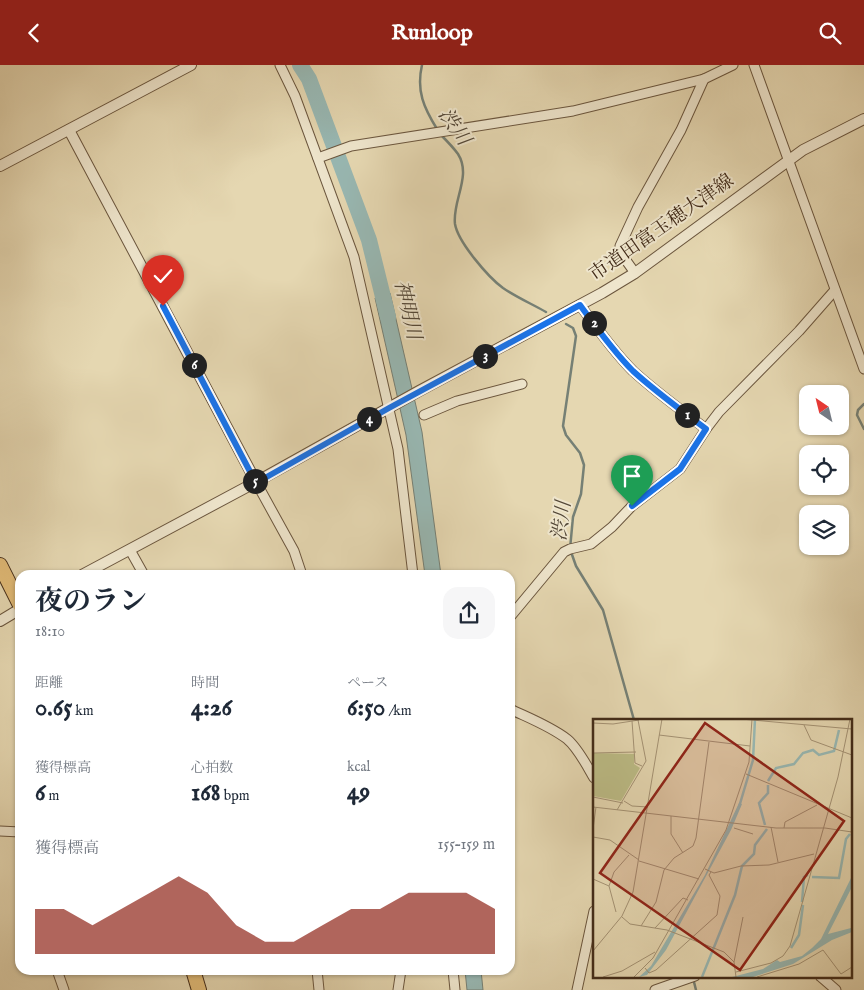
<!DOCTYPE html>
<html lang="ja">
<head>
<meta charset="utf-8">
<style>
  :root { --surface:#fff; --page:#f6f6f7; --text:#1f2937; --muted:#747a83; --accent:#8f2418 }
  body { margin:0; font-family:"IM FELL English","Noto Serif JP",serif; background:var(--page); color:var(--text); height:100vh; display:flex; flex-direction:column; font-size:19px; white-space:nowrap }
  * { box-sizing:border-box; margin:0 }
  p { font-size:16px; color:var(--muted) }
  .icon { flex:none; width:28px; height:28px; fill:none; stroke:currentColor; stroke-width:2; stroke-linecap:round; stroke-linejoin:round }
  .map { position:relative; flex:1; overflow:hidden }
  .side { position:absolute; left:15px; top:505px; width:500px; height:405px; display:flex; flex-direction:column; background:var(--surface); border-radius:15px; box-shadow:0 1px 4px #0004 }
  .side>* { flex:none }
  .needle { width:32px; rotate:325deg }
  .buttons { position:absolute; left:799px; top:320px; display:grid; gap:10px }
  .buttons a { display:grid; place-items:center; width:50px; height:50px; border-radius:10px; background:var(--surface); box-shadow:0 1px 4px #0004; font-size:25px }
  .pin { position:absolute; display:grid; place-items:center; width:42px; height:42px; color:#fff; margin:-51px -21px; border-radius:50% 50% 50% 0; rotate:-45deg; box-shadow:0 0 5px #0007 }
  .pin .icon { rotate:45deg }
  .km { position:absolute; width:25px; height:25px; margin:-12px; border-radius:50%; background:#222; color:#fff; font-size:14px; line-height:25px; text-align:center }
  .round { display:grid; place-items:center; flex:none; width:52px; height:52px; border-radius:15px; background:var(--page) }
  .overview { display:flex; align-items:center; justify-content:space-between; height:85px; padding:0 20px }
  h1 { font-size:28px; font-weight:700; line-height:38px }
  .metrics { display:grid; grid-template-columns:repeat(3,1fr); gap:8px; height:85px; padding:5px 20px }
  .metrics div { display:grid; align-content:center }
  .metrics b { font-size:25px; font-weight:700 }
  .metrics small { font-size:14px; font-weight:400 }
  .metrics p { font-size:14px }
  .chart { height:140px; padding:10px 20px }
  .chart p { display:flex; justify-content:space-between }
  .chart svg { width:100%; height:90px; margin-top:5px; fill:var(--accent); opacity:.7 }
  header { display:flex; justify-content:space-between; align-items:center; height:65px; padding:0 20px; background:var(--accent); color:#fff; font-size:22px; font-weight:700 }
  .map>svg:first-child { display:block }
  .water { fill:#98b8b3; stroke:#768075 }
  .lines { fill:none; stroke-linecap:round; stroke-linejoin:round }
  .stream { stroke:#768075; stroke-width:2.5 }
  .river { stroke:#98b8b3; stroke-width:16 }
  .minor-casing { stroke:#6b563e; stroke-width:11 }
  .tertiary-casing { stroke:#6b563e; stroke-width:12 }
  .primary-casing { stroke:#422b18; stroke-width:16 }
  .minor { stroke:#eee5cc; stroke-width:9 }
  .tertiary { stroke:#eee5cc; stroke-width:10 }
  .primary { stroke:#e2bc78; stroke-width:14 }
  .route-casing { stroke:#fff; stroke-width:10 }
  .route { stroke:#1a73e8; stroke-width:6 }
  .labels { text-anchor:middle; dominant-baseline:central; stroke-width:4; stroke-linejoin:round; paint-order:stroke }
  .street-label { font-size:19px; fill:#422b18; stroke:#eee5cc }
  .water-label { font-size:20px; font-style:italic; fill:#534737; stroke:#eee5cc }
  .inset-river { fill:none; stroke:#98b8b3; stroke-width:2.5 }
  .inset-road { fill:none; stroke:#a49274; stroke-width:1 }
  .view { fill:#8f2418; fill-opacity:0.15; stroke:#8f2418; stroke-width:2.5 }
  .inset-edge { fill:none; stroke:#422b18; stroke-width:2.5 }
</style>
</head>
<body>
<header><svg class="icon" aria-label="back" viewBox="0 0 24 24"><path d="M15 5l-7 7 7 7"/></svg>Runloop<svg class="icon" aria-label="search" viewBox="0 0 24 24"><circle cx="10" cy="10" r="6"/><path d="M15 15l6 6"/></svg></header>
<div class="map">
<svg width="864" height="925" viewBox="0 0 864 925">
  <rect width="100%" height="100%" fill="#e5d7b1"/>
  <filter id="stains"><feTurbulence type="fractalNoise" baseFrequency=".004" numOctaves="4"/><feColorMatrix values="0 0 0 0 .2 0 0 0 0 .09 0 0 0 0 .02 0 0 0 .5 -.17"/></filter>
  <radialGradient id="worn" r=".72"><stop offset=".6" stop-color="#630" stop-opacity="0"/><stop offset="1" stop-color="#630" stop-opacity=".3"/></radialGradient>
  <g class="water">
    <polygon points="390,228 422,367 441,510 425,510 406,370 375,233"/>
    <polygon points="465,905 481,905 483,925 467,925"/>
  </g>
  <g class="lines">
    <g class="stream">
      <path d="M422,0C416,26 424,43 437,64"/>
      <path d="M440,69C446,75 453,82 458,89C472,111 452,136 455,159C458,177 488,212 503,223C516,232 532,239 546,247"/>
      <polyline points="566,259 573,263 576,271 563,361 566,370 580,388 584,400 581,429 573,452 570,484 576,501 603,545 634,655"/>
      <polyline points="864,339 858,345 857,350 864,364"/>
      <polyline points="693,913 696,925"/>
    </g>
    <polyline class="river" points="300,0 309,14 369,175 388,252"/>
    <g class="minor-casing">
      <g id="minor">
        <polyline points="280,0 295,31 354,192 398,384 413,510"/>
        <polyline points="754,0 864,304"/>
        <polyline points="318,93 351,81 573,46 704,14 733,0"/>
        <polyline points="635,208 620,187 620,181 638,142 681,65 704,14"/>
        <path d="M580,240C596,262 613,286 633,306C656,327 681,345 706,364"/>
        <polyline points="424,350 457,336 522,319"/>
        <polyline points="256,417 294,486 302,510"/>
        <polyline points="130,485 144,510"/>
        <polyline points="510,552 564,487 570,484 591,479 612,462 632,441 680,404 706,364 719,347 799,266 835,225"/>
        <path d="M510,644C529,653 550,661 567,674C578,683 587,701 594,713"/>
        <polyline points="0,766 20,767"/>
        <polyline points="57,905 64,925"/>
        <polyline points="317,905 319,925"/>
        <polyline points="453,905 455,925"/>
        <polyline points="820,911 836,925"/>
        <polyline points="398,925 401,905"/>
        <polyline points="577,925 594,846"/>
        <polyline points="655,925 695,911"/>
      </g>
    </g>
    <g class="tertiary-casing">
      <g id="tertiary">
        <polyline points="69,65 256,417"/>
        <polyline points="0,101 191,0"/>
        <polyline points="82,510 256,417 419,326 602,228 635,208 803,85 864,54"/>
        <polyline points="0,556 20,544"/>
      </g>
    </g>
    <g class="primary-casing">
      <g id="primary">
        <polyline points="0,500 20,540"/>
        <polyline points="193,905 199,925"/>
      </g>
    </g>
    <use href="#minor" class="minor"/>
    <use href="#tertiary" class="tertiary"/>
    <use href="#primary" class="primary"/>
  </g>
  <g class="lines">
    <g class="route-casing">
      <path id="route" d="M163,241L256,418L389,343L580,240C596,262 613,286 633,306C656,327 681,345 706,364L680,404L632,441"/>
    </g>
    <use href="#route" class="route"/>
  </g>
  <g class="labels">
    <g class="street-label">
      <text transform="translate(662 163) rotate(-35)">市道田富玉穂大津線</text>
    </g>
    <g class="water-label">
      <text transform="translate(454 62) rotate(55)">渋川</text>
      <text transform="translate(407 245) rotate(77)">神明川</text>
      <text transform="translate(562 456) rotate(-83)">渋川</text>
    </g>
  </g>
  <g transform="translate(593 654)">
    <rect width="259" height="259" fill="#e5d7b1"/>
    <path d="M0,34L42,35L41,45L47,49L28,82L0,77Z" fill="#bcbc86"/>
    <path d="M146,84L149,85L138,111L73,231L54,256L46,258L58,247L112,156ZM259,157V168L235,215L258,209L259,213L239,221L200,245L160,258H139L170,250L184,241L187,243L209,237L219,229L228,220Z" fill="#98b8b3"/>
    <path class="inset-river" d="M175,62L183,49L201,45L210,34L220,31L226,36L241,32L246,11M146,88L160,41L162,0M172,106L166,84L175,74V66M219,158L246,159L253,120L257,115M209,183L211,158L215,156M198,229L206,216L210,186M109,258L142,176L149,147L161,135L162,126L174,110"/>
    <path class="inset-road" d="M148,0L259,10M39,2L42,44L49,47M0,4L20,5L46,1M211,6L218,21L259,36M66,16L157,27M0,34L43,33M153,55L259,99M0,78L30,84M31,82L39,87L55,88M0,88L183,109H232L259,113M24,91L53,42L45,1M78,97V115L90,134M178,108L185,143M141,109L160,115M191,109L192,103L224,86M0,110L3,88M0,118L17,121L46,141M46,142L106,160M112,150L121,154L148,147L176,146L221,135M0,160L16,167M23,193L16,167L21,153L36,136M29,198L37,205L74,211L131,233L141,243L143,258M48,207L63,183L71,151L81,139L100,127L103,119L116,23M62,209L90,179L95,181M0,232L29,197L40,173L69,0M141,243L150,198M52,249L56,254L63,251L124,196L127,177L116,156L118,153M143,253L178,244L190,237L197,227L245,58L257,0M10,258L29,252L62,233M41,258L60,239L133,111L156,43L159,0M164,258L206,245L230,231L248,255L259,248"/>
    <path class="view" d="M112,4L251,102L147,251L7,154Z"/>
    <rect width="259" height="259" class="inset-edge"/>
  </g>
  <rect width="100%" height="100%" filter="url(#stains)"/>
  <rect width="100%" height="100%" fill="url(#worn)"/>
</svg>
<div class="buttons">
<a><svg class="needle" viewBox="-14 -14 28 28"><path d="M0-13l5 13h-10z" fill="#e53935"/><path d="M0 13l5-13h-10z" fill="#747a83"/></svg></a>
<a><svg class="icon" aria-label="locate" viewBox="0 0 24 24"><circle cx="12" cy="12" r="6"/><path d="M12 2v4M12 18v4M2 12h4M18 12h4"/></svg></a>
<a><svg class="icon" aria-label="layers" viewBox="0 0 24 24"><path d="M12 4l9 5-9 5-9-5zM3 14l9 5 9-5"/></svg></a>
</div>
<div class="pin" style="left:632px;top:441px;background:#1e9e55"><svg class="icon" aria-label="arrive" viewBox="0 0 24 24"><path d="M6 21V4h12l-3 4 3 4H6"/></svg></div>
<div class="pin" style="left:163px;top:241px;background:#d93025"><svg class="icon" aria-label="check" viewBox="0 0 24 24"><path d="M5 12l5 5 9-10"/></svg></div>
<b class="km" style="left:687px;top:350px">1</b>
<b class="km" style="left:594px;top:258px">2</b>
<b class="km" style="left:485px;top:291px">3</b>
<b class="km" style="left:369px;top:354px">4</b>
<b class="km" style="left:255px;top:416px">5</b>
<b class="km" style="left:194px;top:300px">6</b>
<section class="side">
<div class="overview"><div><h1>夜のラン</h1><p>18:10</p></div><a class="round"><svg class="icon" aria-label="share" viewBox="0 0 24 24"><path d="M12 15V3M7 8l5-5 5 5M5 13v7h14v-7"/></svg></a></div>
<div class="metrics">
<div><p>距離</p><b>0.65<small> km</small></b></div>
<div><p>時間</p><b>4:26</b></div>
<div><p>ペース</p><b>6:50<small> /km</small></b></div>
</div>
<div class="metrics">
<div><p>獲得標高</p><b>6<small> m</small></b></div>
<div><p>心拍数</p><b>168<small> bpm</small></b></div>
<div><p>kcal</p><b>49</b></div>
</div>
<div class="chart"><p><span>獲得標高</span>155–159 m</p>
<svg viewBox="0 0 160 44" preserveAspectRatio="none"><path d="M0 44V22L10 22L20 30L30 22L40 14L50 6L60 14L70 30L80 38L90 38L100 30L110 22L120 22L130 14L140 14L150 14L160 22V44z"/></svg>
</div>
</section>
</div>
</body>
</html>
